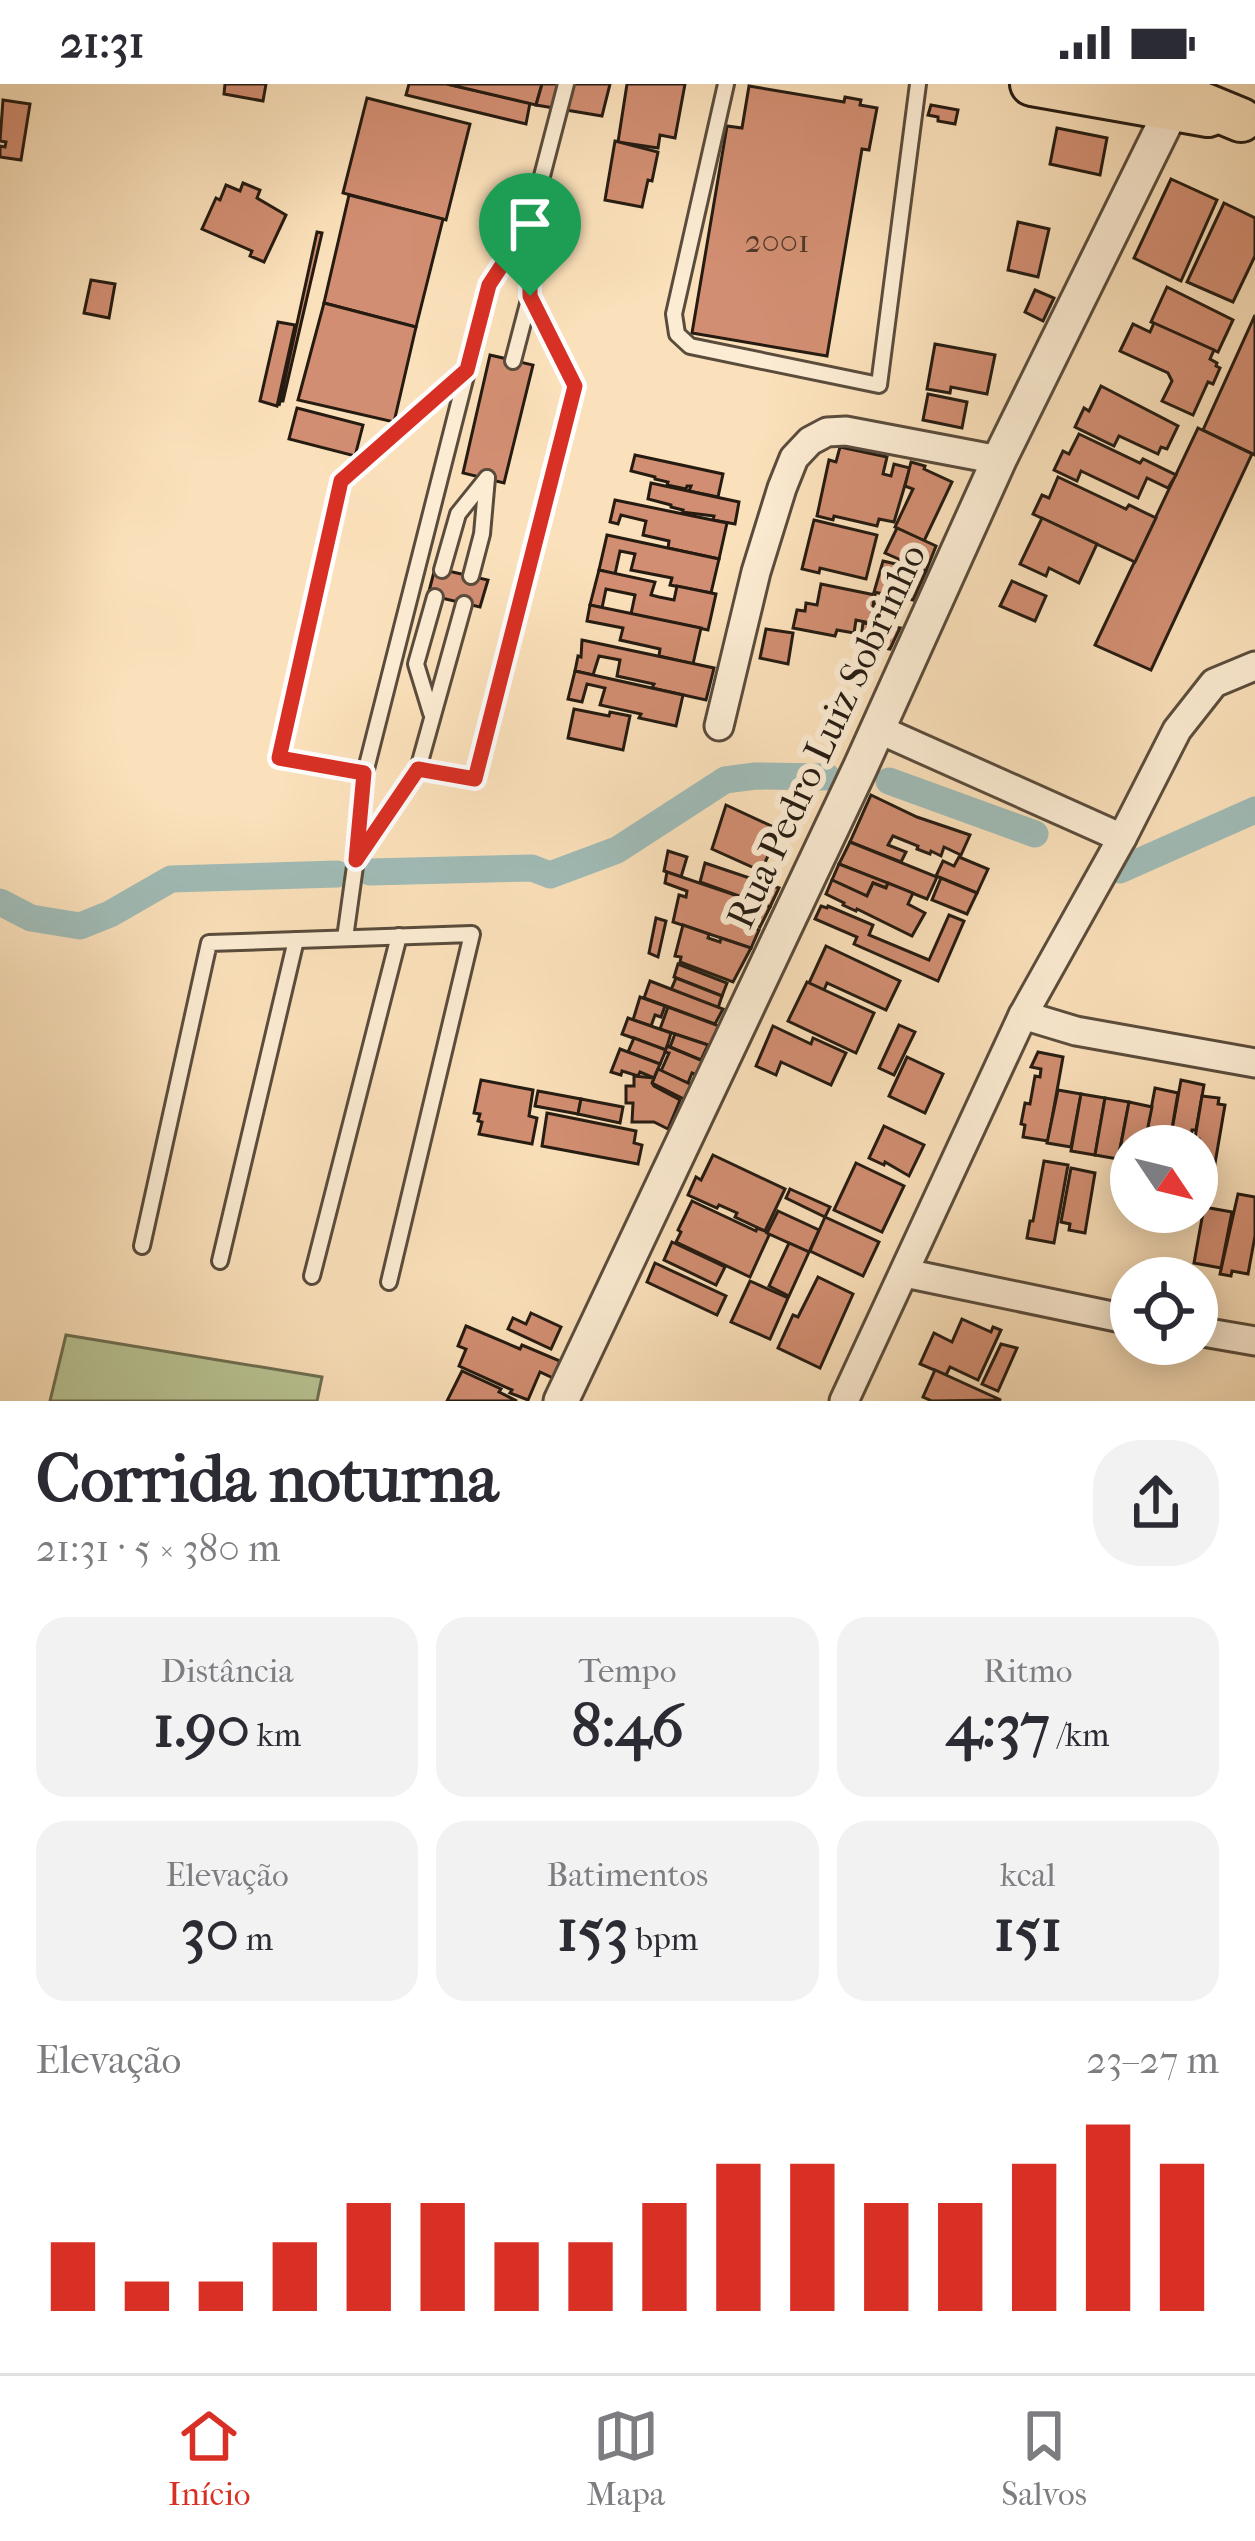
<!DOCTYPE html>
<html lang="pt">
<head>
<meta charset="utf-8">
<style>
  :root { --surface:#fff; --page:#f2f2f3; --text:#2b2b33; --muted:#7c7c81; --line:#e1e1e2; --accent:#d93025 }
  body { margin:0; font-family:"IM FELL French Canon",serif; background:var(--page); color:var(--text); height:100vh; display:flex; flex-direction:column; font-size:45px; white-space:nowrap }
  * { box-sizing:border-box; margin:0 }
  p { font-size:39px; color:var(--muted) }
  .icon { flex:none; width:66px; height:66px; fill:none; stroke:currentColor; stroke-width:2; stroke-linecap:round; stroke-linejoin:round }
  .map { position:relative; height:1317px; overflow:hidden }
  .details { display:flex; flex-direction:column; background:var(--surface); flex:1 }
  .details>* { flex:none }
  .needle { width:78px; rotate:125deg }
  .tools { position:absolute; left:1110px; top:1041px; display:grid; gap:24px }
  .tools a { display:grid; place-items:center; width:108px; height:108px; border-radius:50%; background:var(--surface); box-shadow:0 6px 30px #0003; font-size:60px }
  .pin { position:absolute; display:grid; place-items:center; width:102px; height:102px; color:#fff; margin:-123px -51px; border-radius:50% 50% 50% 0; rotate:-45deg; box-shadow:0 0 12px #0007 }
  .pin .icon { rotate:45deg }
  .round { display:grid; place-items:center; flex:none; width:126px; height:126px; border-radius:48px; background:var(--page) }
  .summary { display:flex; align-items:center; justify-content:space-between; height:204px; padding:0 36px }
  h1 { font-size:66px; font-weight:700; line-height:90px }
  .metrics { display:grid; grid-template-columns:repeat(3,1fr); gap:18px; height:204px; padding:12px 36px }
  .metrics div { display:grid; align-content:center; border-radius:30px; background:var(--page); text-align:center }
  .metrics b { font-size:60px; font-weight:700 }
  .metrics small { font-size:33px; font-weight:400 }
  .metrics p { font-size:33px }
  .chart { height:336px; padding:24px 36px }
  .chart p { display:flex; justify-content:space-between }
  .chart svg { width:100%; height:216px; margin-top:12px; stroke:var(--accent); stroke-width:6 }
  .status { display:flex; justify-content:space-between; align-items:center; height:84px; padding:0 60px; background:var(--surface); direction:ltr }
  .status svg { height:33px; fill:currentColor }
  .tabs { display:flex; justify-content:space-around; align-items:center; height:168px; border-top:3px solid var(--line); background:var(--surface); font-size:33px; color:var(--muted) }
  .tabs a { display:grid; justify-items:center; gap:6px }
  .tabs .selected { color:var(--accent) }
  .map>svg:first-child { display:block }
  .green { fill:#b9c494; stroke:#6f7052; stroke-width:3 }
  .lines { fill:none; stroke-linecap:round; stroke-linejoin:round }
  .canal { stroke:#a0bcb7; stroke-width:27 }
  .building { fill:#d28e72; stroke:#251b11; stroke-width:3 }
  .service-casing { stroke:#5a4c3c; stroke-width:20 }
  .minor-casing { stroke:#5a4c3c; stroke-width:33 }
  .tertiary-casing { stroke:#5a4c3c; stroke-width:39 }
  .primary-casing { stroke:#251b11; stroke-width:48 }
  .trunk-casing { stroke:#251b11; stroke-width:48 }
  .service { stroke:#fcecd3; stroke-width:14 }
  .minor { stroke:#fcecd3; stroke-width:27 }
  .tertiary { stroke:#fcecd3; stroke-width:33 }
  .primary { stroke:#fbe1bb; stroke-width:42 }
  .trunk { stroke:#fbe1bb; stroke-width:42 }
  .route-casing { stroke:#fff; stroke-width:24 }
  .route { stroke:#d93025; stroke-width:15 }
  .labels { text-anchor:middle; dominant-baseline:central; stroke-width:12; stroke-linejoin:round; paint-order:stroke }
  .number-label { font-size:33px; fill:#503829 }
  .street-label { font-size:39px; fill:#251b11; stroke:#fcecd3 }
</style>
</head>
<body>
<div class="status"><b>21:31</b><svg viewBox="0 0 49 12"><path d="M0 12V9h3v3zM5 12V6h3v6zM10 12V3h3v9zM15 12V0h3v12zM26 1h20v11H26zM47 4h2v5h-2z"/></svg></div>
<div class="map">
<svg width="1255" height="1317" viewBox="0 0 1255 1317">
  <rect width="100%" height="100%" fill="#fbe1bb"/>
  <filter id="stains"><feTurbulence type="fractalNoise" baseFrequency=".00167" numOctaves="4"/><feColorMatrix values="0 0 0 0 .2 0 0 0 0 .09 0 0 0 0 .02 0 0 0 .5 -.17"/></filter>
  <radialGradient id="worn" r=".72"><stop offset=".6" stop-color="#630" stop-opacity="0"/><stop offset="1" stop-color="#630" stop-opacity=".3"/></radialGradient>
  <polygon class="green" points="66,1251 322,1293 317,1317 50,1317"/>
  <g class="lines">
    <g class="canal">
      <polyline points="889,697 1035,750"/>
      <polyline points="1120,786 1255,726"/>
      <polyline points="370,788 532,784 550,791 617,766 725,696 755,692 827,693"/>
      <polyline points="0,818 31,834 80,842 110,830 171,795 337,790"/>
    </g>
  </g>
  <g class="building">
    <polygon points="225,0 266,0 263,17 224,10"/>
    <polygon points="409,0 447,0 530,19 526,40 406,11"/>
    <polygon points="447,0 542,0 536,21"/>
    <polygon points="542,0 610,0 602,32 536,21"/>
    <polygon points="627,0 685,0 675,54 660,51 658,64 618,58"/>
    <polygon points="749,2 844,18 845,13 861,16 860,21 877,24 869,66 862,65 827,272 692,249 727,42 742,44"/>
    <polygon points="367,14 470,40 446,136 343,109"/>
    <polygon points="3,16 30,20 21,76 0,73 0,62 5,63 6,58 0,57"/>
    <polygon points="931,21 958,26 955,40 938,37 938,33 928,31"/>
    <polygon points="1057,44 1107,54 1100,91 1050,80"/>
    <polygon points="615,57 658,68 652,97 648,96 642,123 605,116"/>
    <polygon points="1171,95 1217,116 1181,197 1134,174"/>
    <polygon points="243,99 260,106 257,114 286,131 264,178 250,172 252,167 202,145 216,114 220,116 226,101 240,107"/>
    <polygon points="349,111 443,135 416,243 324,219"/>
    <polygon points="1224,119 1255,134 1255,172 1233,218 1187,198"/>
    <polygon points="1018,138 1049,145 1038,193 1008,186"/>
    <polygon points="317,148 322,149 283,317 280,317 279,322"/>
    <polygon points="91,196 115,200 109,234 84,229"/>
    <polygon points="1167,203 1233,236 1218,268 1151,238"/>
    <polygon points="1035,206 1054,214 1043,237 1025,228"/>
    <polygon points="324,219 416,243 394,338 298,316"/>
    <polygon points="1255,231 1255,371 1203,346"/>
    <polygon points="278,238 295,241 277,322 260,317"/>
    <polygon points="1154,239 1214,266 1210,275 1217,279 1216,282 1220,284 1213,300 1208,298 1193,331 1162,317 1172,297 1168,289 1120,267 1133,240 1150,248"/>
    <polygon points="935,260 995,271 987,310 951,303 950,309 927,305"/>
    <polygon points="490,271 533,281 504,399 463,389"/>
    <polygon points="1101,302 1178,342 1167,365 1161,363 1158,370 1119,352 1114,362 1075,343 1084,324 1089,327"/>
    <polygon points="928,310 967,318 962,344 923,336"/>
    <polygon points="297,324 363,341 355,372 289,355"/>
    <polygon points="1198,344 1252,370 1151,586 1095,561"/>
    <polygon points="1079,350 1140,379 1143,375 1176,391 1168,404 1147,394 1138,414 1081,387 1077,397 1054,386 1063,367 1069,370"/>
    <polygon points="840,363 887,373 883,390 891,392 894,380 910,384 894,438 879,435 877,442 834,432 833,436 817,432 829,376 836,378"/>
    <polygon points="635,371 723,390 718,413 689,407 691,402 687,402 686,405 667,401 668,398 655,395 655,393 631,387"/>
    <polygon points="911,378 925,382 924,385 952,398 924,457 895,443 913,405 905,402"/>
    <polygon points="1058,393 1126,425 1129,421 1156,434 1135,478 1033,430 1042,411 1049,414"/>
    <polygon points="651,399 739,418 735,440 713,436 714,432 682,428 683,426 671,423 671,421 648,415"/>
    <polygon points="615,416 727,439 719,475 668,464 669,457 643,451 646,437 621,431 618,440 610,438"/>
    <polygon points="1042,434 1097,460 1079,499 1049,484 1046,492 1020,480"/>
    <polygon points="814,436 877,451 866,495 820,484 819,489 802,485"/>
    <polygon points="897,444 936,462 926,487 885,469"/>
    <polygon points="607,451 719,475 711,509 670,501 672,494 631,486 635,470 620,467 615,490 599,486"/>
    <polygon points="883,477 926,487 913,516 899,513 900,508 890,505 888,511 874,508"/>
    <polygon points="435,484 488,496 480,523 428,511"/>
    <polygon points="599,486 655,498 651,511 659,513 674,516 677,502 716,510 708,546 631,530 635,511 606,505 602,524 590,521"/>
    <polygon points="1012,497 1046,512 1035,537 1000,522"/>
    <polygon points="821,500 875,511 870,539 856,536 854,549 837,546 835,552 793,544 797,526 805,527 806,519 817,521"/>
    <polygon points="590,521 701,544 693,580 659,572 660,565 620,556 623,544 587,537"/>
    <polygon points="863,539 900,544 890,565 860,560"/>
    <polygon points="766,545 793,549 788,580 760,574"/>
    <polygon points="582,556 714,584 706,616 652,604 654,600 617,592 620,576 599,572 593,591 575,587 578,572 581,573"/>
    <polygon points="575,587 683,611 676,642 639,634 641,630 600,621 605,604 587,600 582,618 568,615"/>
    <polygon points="574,625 609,632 610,628 630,632 623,666 568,654"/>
    <polygon points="871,711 917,733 970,751 961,771 944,763 941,772 931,767 930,770 917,765 918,762 893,752 888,761 906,768 901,778 850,758"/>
    <polygon points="726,721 780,746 761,787 712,765"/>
    <polygon points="850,758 937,793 927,815 839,780"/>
    <polygon points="668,767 687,773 681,793 664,787"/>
    <polygon points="959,773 988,785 977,809 936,792 943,777 954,782"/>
    <polygon points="705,779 779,804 770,823 700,798"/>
    <polygon points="839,780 888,799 886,804 873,799 867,812 832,796"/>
    <polygon points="667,788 770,823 760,843 749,837 747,841 759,846 751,864 673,838 679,811 686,813 687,807 665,799"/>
    <polygon points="941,794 977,809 967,830 932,816"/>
    <polygon points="832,796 867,812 873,799 886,804 888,799 913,809 908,820 925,829 912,852 857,825 856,827 843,821 844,819 826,810"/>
    <polygon points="821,822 827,824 828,822 873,841 869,851 929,876 949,831 964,837 938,897 854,860 857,853 815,835"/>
    <polygon points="656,834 666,837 658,873 649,869"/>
    <polygon points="683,841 709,850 708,854 720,858 721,854 751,864 733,898 680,878 681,873 675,872"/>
    <polygon points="826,862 900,897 886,926 827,899 824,906 809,899"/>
    <polygon points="678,880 727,899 722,912 674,893"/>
    <polygon points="676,894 722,912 718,924 671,906"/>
    <polygon points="650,897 723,925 715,940 644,914"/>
    <polygon points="807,898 874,929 856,969 788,937"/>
    <polygon points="640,913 665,922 661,933 655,931 651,942 633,936"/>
    <polygon points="668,923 719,942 711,962 660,945"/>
    <polygon points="628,934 671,949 666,966 622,950"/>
    <polygon points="899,941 915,948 894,991 879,984"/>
    <polygon points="773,942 811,960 813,954 846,969 831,1001 781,978 776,991 756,982"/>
    <polygon points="675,950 708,961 701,976 670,963"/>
    <polygon points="634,954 666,966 660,980 628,968"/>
    <polygon points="667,962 703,977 697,991 692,989 688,999 661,987 669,969 665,968"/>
    <polygon points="620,965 660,980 654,994 640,988 638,992 622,987 621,991 611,988"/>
    <polygon points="1038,968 1063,973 1048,1057 1023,1053 1025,1041 1021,1040 1025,1019 1030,1020 1035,992 1040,993 1041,985 1031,983"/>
    <polygon points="907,973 943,990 925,1029 889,1012"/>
    <polygon points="658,985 692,1001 686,1016 652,999"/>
    <polygon points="634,992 654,994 652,999 654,1002 680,1016 668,1045 654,1038 632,1038 633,1019 626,1019 626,1002 634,1002"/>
    <polygon points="481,996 533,1006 529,1032 537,1034 532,1060 479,1050 482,1038 478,1037 480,1030 474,1029"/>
    <polygon points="1181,996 1204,1001 1196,1046 1192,1046 1190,1062 1169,1062"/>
    <polygon points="1155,1004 1178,1009 1169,1062 1144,1062"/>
    <polygon points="1058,1006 1081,1010 1071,1063 1047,1059"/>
    <polygon points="538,1007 581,1015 578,1030 535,1022"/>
    <polygon points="1081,1010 1105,1014 1095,1071 1071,1067"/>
    <polygon points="1202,1012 1219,1014 1218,1020 1225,1021 1212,1097 1197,1095 1199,1055 1195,1054"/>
    <polygon points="1105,1014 1129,1018 1118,1075 1095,1071"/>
    <polygon points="581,1015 623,1023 620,1039 578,1030"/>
    <polygon points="1129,1018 1152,1023 1144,1062 1131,1062 1131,1074 1119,1071"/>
    <polygon points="547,1029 636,1047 634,1059 642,1061 638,1080 542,1062"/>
    <polygon points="884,1042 924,1061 909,1092 885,1078 884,1081 869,1074"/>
    <polygon points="713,1071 785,1105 765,1147 735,1133 737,1129 719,1121 717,1124 688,1111 696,1093 701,1096"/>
    <polygon points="1044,1077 1068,1081 1054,1159 1027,1154 1030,1137 1033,1137"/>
    <polygon points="856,1079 904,1102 882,1148 834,1126"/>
    <polygon points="1071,1084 1095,1089 1085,1149 1069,1146 1070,1140 1061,1138"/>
    <polygon points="790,1105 830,1123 825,1133 786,1114"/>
    <polygon points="1238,1110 1255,1113 1255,1152 1248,1190 1232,1187 1231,1192 1220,1190"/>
    <polygon points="692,1117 756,1147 757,1144 770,1149 750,1193 676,1158 681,1148 678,1146"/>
    <polygon points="1204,1123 1232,1128 1221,1184 1194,1179"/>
    <polygon points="778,1127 819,1146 809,1168 767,1149"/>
    <polygon points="825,1133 879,1158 863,1192 810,1167"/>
    <polygon points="672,1158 725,1183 716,1201 664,1176"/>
    <polygon points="789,1159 809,1168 789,1212 769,1202"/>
    <polygon points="655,1179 726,1212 717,1231 647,1198"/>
    <polygon points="818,1193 853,1210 820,1284 778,1264 793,1231 798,1233"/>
    <polygon points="750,1197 788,1214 770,1255 731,1238"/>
    <polygon points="531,1229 561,1243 551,1265 508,1245 513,1234 526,1240"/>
    <polygon points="962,1235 991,1248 993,1243 1001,1246 978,1296 950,1283 946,1291 920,1280 934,1249 952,1258"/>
    <polygon points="466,1242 520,1265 522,1261 560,1277 553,1294 540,1288 528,1316 510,1309 512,1306 459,1282 466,1265 458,1262"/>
    <polygon points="1001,1260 1017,1264 998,1307 982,1300"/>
    <polygon points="935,1286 1001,1316 932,1317 923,1313"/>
    <polygon points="462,1287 501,1305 499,1308 517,1317 447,1317"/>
  </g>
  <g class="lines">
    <g class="service-casing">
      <g id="service">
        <polyline points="726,0 674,230 677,250 690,262 879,301 918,0"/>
        <polyline points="513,277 530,212 530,138"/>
        <polyline points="442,486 458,430 487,394"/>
        <polyline points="471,492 482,450 487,394"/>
        <polyline points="431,629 416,580 435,513"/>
        <polyline points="418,685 475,695 575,302 530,212"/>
        <polyline points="365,689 279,674 341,397 467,286"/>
        <polyline points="359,771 418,685 464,520"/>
        <polyline points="345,854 356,775 365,689 489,201 530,138 566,0"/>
        <polyline points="142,1162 209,859 472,850 389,1198"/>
        <polyline points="220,1177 296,856"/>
        <polyline points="312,1192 399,852"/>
      </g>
    </g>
    <g class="minor-casing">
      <g id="minor">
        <polyline points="719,642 756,488 782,404 794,374 810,357 827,348 846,347 999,376"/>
        <polyline points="878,645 1122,754"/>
        <polyline points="1023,931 1076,947 1255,979"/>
        <polyline points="905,1189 1131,1236"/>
        <polyline points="1197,1247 1255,1257"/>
        <polyline points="844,1317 1023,931 1122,754 1177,646 1214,599 1255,582"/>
      </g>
    </g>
    <g class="tertiary-casing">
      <polyline id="tertiary" points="561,1317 860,684 999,376 1172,25"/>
    </g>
    <g class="primary-casing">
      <polyline id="primary" points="1032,0 1208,31"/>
    </g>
    <g class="trunk-casing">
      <polyline id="trunk" points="1154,0 1241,36"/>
    </g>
    <use href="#service" class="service"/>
    <use href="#minor" class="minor"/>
    <use href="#tertiary" class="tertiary"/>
    <use href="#primary" class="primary"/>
    <use href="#trunk" class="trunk"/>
  </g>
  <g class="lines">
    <g class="route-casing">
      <polygon id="route" points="530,138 530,212 575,302 475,695 418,685 356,776 364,689 279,674 341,397 467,286 489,201"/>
    </g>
    <use href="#route" class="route"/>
  </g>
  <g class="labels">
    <g class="number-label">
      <text x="777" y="157">2001</text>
    </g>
    <g class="street-label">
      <text transform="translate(826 652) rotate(-65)">Rua Pedro Luiz Sobrinho</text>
    </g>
  </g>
  <rect width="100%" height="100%" filter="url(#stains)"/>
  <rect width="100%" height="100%" fill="url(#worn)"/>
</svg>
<div class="tools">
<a><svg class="needle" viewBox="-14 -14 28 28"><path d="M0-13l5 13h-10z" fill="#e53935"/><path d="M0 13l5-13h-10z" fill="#7c7c81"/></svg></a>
<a><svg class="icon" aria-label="locate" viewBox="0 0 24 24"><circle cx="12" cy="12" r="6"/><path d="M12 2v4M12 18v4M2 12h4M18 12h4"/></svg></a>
</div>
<div class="pin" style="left:530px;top:212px;background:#1e9e55"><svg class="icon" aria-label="arrive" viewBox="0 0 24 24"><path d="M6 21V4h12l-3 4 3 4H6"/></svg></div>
</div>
<section class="details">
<div class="summary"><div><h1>Corrida noturna</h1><p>21:31 · 5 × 380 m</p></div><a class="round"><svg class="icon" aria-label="share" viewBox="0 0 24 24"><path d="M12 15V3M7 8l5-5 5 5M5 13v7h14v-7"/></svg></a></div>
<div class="metrics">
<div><p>Distância</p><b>1.90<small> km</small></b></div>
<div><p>Tempo</p><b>8:46</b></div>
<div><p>Ritmo</p><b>4:37<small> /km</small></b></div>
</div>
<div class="metrics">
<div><p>Elevação</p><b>30<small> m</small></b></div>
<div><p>Batimentos</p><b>153<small> bpm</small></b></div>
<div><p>kcal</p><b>151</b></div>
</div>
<div class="chart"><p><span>Elevação</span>23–27 m</p>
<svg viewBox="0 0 160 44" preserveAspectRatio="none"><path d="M5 44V30M15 44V38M25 44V38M35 44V30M45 44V22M55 44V22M65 44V30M75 44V30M85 44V22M95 44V14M105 44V14M115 44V22M125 44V22M135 44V14M145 44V6M155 44V14"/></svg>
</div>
</section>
<nav class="tabs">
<a class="selected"><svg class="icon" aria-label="home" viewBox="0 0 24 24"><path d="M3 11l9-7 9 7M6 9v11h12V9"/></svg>Início</a>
<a><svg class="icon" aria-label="map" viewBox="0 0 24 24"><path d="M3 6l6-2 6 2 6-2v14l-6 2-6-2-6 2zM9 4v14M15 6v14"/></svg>Mapa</a>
<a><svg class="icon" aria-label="saved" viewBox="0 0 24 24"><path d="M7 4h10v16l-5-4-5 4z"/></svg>Salvos</a>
</nav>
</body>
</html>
